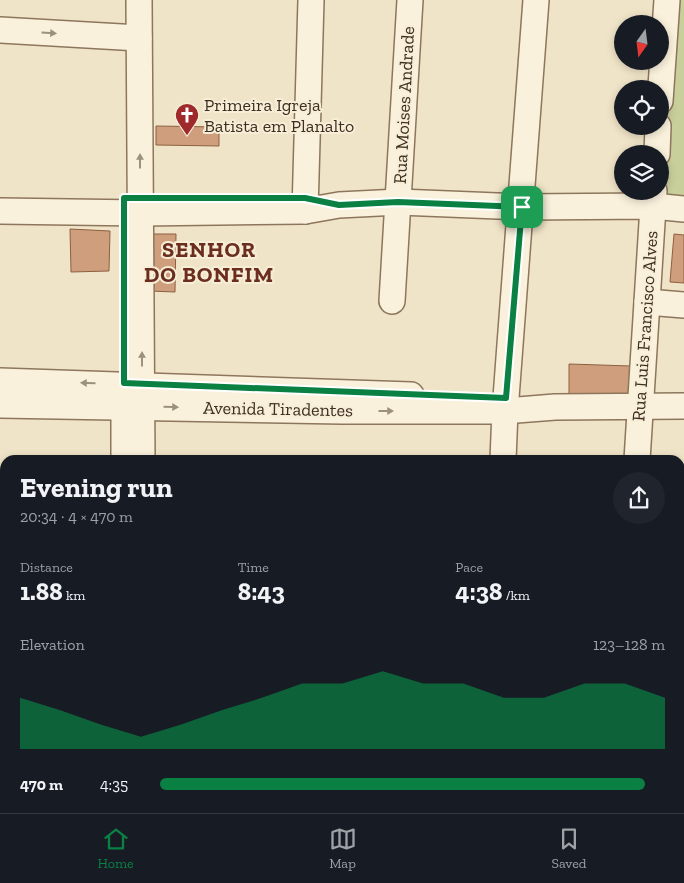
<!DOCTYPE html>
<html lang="en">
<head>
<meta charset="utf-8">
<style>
  :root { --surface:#171b24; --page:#20242c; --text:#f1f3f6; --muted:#9ea1a6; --line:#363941; --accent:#0b8043 }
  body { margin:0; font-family:"Zilla Slab",serif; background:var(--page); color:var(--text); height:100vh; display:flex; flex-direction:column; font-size:19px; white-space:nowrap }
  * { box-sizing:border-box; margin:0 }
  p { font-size:16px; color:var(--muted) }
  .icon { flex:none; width:28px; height:28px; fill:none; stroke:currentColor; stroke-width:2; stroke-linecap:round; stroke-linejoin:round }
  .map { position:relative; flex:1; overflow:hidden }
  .side { position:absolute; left:0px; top:455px; width:685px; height:359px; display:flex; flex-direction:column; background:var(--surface); border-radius:15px 15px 0 0; box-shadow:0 2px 8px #0003 }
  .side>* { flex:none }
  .needle { width:32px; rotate:194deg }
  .buttons { position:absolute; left:614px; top:15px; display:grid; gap:10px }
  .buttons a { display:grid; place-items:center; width:55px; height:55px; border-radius:50%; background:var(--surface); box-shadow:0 2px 8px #0003; font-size:25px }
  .pin { position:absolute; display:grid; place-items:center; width:42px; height:42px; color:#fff; margin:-21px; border-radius:10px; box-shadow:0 2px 8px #0006 }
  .round { display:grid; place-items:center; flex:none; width:52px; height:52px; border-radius:26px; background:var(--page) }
  .head { display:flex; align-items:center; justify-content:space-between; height:85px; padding:0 20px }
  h1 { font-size:28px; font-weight:700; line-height:38px }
  .metrics { display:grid; grid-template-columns:repeat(3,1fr); gap:8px; height:85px; padding:5px 20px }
  .metrics div { display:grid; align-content:center }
  .metrics b { font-size:25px; font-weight:700 }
  .metrics small { font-size:14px; font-weight:400 }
  .metrics p { font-size:14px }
  .chart { height:140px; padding:10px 20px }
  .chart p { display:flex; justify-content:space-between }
  .chart svg { width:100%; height:90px; margin-top:5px; fill:var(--accent); opacity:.7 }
  ul { padding:0 20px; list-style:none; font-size:16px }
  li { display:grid; grid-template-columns:80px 60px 1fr; align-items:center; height:38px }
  li i { height:12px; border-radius:6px; background:var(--accent) }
  .menu { display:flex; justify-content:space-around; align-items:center; height:70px; border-top:1px solid var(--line); background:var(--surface); font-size:14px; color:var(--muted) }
  .menu a { display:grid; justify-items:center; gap:2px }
  .menu .selected { color:var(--accent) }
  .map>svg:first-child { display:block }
  .green { fill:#c9cf9b }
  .building { fill:#cf9f7d; stroke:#8d5f41 }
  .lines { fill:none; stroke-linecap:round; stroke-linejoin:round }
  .minor-casing { stroke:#8d765c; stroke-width:28 }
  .minor { stroke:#faf1dc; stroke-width:25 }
  .oneway { fill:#9c907e }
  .route-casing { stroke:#fff; stroke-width:10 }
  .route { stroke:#0b8043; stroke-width:6 }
  .labels { text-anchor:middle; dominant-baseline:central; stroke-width:4; stroke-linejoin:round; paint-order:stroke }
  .poi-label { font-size:18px; fill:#3d2e20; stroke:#f7eed8; text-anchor:start }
  .street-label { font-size:18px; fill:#3d2e20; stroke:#f7eed8 }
  .district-label { font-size:22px; font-weight:bold; letter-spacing:1px; fill:#6b2e1e; stroke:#f7eed8 }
</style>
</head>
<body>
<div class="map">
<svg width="684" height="813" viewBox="0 0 684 813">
  <rect width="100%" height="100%" fill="#f0e4c8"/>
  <polygon class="green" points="679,0 684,0 684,204 660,202 673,24"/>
  <g class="building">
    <polygon points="156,126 219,127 219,146 156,145"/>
    <polygon points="70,229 110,231 109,271 71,272"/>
    <polygon points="147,234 176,234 175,292 149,291"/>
    <polygon points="674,234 684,235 684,283 670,282"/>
    <polygon points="569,364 631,366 630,397 569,394"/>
  </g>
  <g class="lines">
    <g class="minor-casing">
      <g id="minor">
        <polyline points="139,0 142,460"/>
        <polyline points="0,30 139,38"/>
        <polyline points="660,101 667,0"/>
        <polyline points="657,154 658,126"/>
        <polyline points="0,211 141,213 305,211 339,205 399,202 522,207 653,206 684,209"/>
        <polyline points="305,211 311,0"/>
        <polyline points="392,301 410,0"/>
        <polyline points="647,302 684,305"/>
        <polyline points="0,381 411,395"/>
        <polyline points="0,405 342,411 505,411 555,407 684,406"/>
        <polyline points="124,460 124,390"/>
        <polyline points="503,460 505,411 536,0"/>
        <polyline points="637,460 654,191"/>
        <polyline points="680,574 684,574"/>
        <polyline points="0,577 5,577"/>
        <polyline points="0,596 5,596"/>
        <polyline points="0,745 5,745"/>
        <polyline points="680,758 684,758"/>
        <polyline points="0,770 5,770"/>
        <polyline points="126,813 126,809"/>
        <polyline points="353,813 354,809"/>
        <polyline points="484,813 484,809"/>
        <polyline points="617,813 617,809"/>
      </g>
    </g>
    <use href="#minor" class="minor"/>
  </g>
  <defs><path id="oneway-solid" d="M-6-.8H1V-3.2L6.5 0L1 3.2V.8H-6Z" transform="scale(1.25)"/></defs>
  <g class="oneway">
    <use href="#oneway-solid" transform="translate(49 33) rotate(3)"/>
    <use href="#oneway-solid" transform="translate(140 161) rotate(-90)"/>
    <use href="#oneway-solid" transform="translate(142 359) rotate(-90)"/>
    <use href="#oneway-solid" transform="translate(88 383) rotate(-179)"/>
    <use href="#oneway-solid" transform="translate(171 407) rotate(1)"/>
    <use href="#oneway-solid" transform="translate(386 411)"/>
  </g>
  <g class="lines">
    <g class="route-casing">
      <polygon id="route" points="124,198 305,198 339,205 398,202 522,207 506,398 124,383"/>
    </g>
    <use href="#route" class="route"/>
  </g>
  <defs>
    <g id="church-pin" transform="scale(1.25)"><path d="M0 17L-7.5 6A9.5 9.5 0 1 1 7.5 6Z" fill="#9e2a2b" stroke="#f7eed8"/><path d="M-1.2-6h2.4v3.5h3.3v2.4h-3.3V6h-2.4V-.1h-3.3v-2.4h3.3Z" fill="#fff"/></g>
  </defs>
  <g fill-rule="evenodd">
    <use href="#church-pin" x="187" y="115"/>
  </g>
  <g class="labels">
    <g class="poi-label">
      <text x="204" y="105">Primeira Igreja<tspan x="204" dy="21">Batista em Planalto</tspan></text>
    </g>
    <g class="street-label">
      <text transform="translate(404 105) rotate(-87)">Rua Moises Andrade</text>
      <text transform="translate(645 326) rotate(-86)">Rua Luis Francisco Alves</text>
      <text transform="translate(278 409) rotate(1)">Avenida Tiradentes</text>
    </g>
    <g class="district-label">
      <text x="209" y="249">SENHOR<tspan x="209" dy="25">DO BONFIM</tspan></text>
    </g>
  </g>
</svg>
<div class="buttons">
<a><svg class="needle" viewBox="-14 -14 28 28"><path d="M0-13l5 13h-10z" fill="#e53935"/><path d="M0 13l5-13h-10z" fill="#9ea1a6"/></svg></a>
<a><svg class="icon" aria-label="locate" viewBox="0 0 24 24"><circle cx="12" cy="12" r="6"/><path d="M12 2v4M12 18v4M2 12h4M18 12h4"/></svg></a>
<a><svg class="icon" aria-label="layers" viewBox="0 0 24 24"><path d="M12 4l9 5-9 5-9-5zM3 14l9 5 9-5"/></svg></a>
</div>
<div class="pin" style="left:522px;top:207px;background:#1e9e55"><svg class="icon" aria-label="arrive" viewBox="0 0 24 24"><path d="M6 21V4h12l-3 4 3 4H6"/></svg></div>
<section class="side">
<div class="head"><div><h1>Evening run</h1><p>20:34 · 4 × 470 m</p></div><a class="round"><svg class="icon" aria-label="share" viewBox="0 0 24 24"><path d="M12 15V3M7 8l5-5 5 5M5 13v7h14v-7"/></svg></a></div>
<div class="metrics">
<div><p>Distance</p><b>1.88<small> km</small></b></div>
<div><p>Time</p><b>8:43</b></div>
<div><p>Pace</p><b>4:38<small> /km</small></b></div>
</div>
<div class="chart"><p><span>Elevation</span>123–128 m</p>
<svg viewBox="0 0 160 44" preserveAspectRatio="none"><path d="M0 44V19L10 25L20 32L30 38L40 32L50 25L60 19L70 12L80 12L90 6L100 12L110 12L120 19L130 19L140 12L150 12L160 19V44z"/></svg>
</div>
<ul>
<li><b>470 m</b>4:35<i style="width:96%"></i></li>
</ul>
</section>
</div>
<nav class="menu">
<a class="selected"><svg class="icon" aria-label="home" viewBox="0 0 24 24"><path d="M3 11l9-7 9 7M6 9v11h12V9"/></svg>Home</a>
<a><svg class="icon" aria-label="map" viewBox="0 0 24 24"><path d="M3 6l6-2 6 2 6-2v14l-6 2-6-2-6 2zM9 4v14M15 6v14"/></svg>Map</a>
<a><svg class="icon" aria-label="saved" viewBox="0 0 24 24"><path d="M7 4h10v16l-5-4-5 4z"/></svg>Saved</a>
</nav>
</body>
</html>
